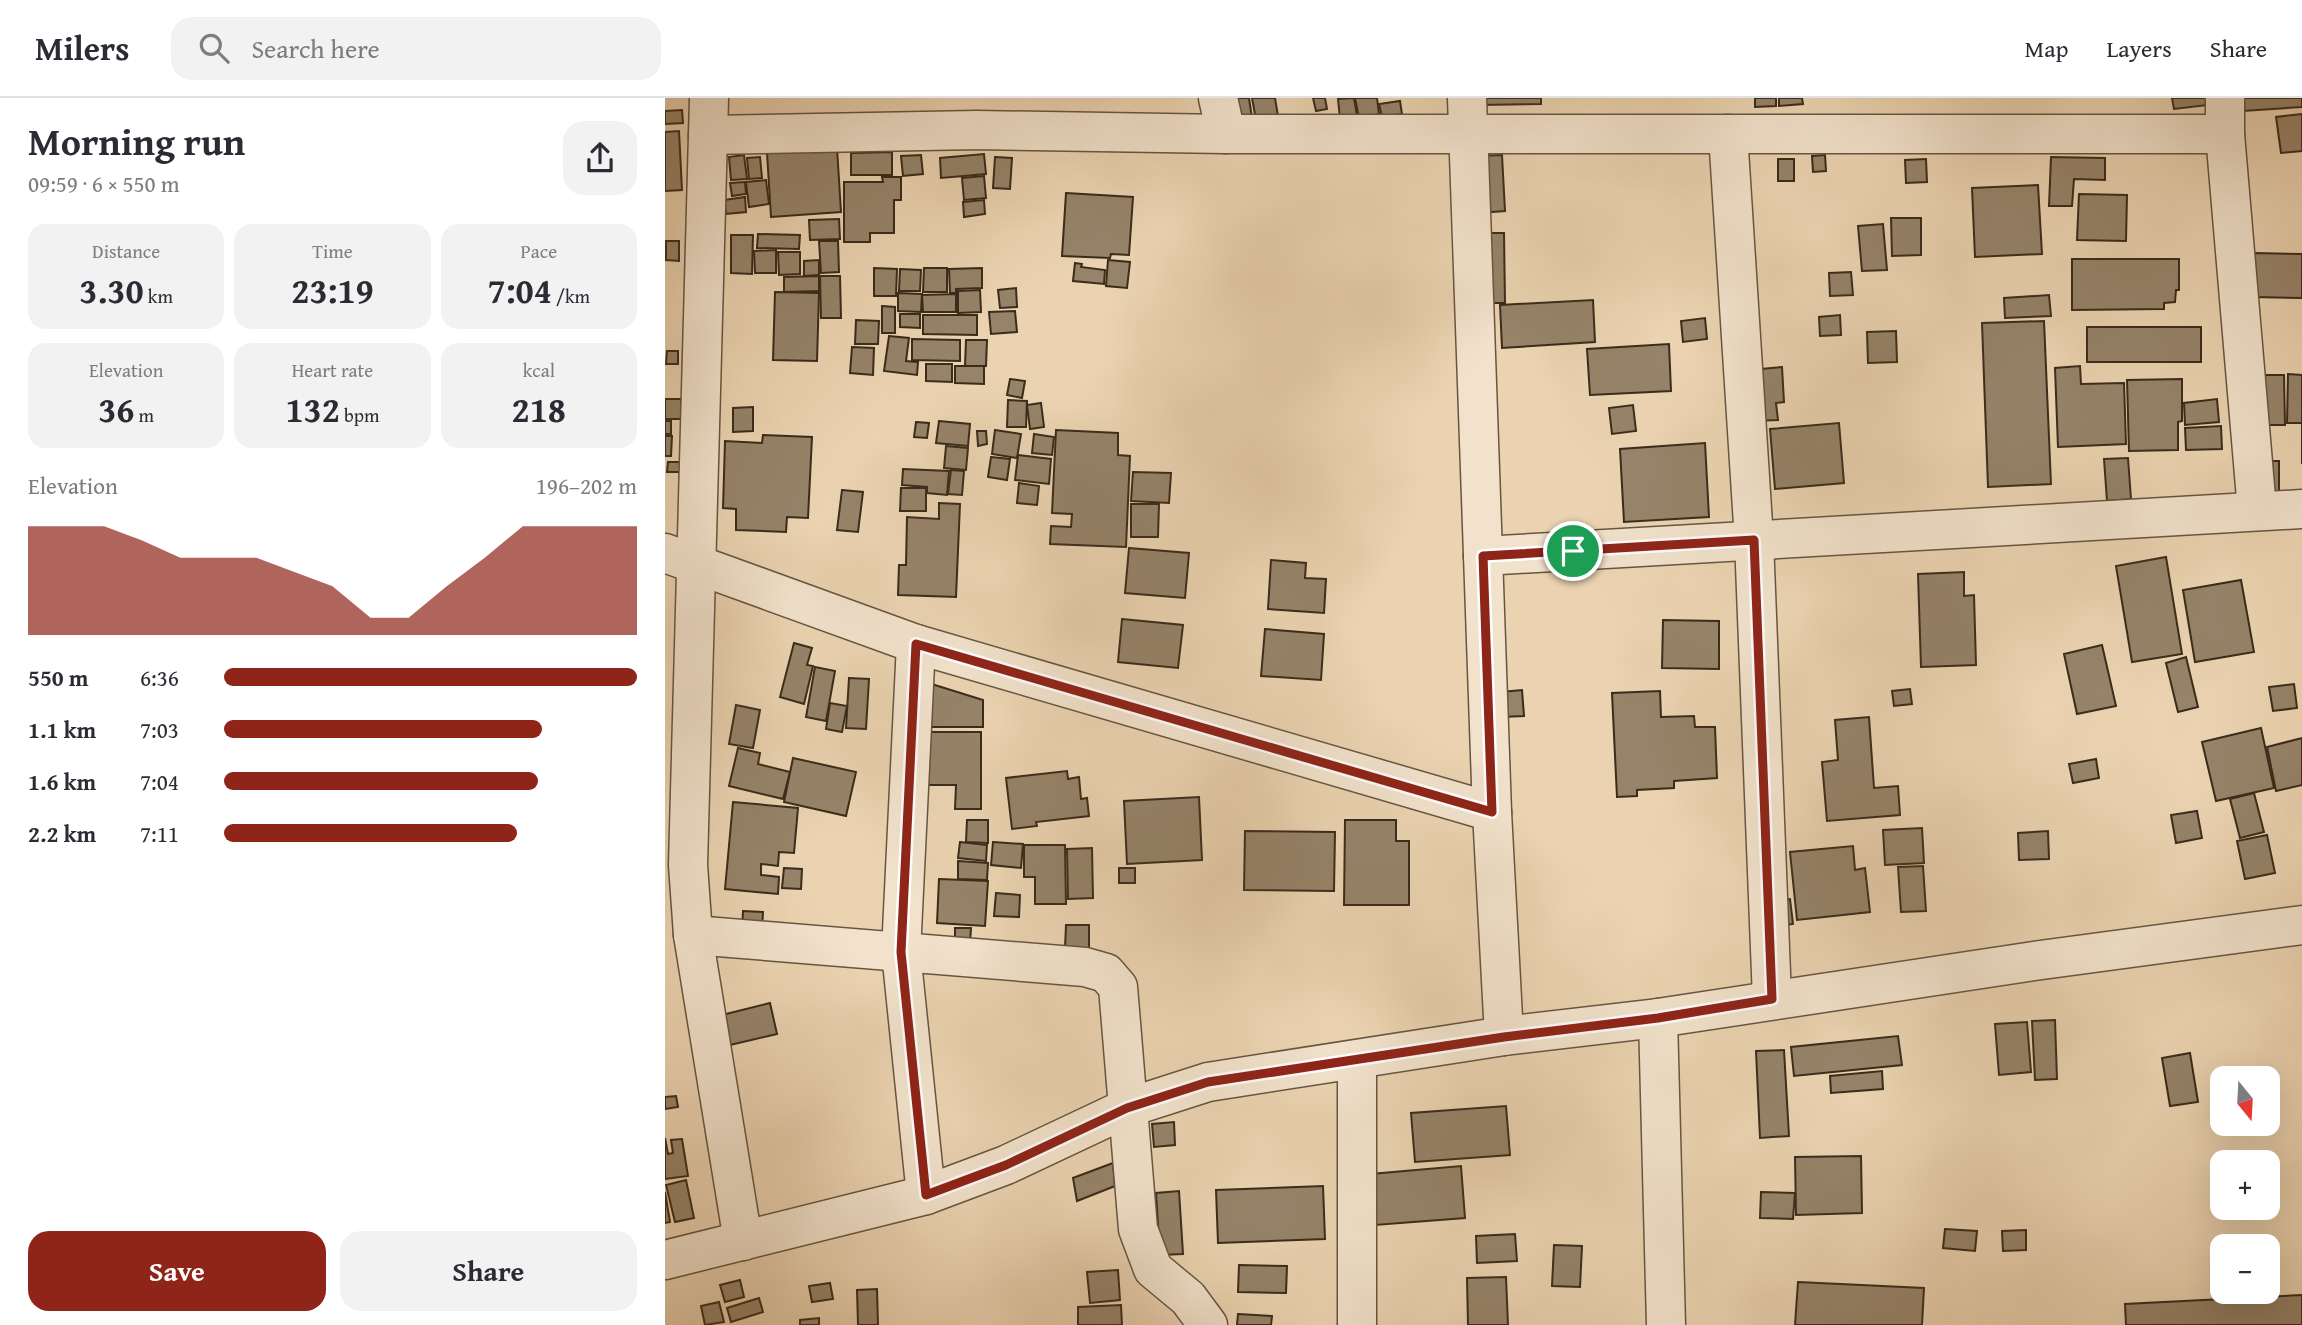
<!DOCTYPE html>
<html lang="en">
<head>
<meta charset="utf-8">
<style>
  :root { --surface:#fff; --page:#f2f2f3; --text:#2b2b33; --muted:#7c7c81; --line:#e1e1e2; --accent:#8f2418 }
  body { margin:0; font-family:"Gentium Book Plus",serif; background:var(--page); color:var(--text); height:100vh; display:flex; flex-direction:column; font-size:26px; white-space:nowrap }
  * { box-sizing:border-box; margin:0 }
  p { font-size:23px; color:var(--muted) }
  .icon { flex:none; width:38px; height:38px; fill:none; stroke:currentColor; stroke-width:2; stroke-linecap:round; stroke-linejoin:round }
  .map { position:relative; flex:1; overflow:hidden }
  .sheet { display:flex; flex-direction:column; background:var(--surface); width:665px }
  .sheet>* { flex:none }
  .needle { width:46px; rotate:162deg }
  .fabs { position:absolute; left:1545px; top:968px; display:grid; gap:14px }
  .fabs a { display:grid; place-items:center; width:70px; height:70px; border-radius:14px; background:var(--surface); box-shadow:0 7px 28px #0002; font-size:35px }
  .pin { position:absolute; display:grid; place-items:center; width:60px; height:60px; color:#fff; margin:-30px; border:4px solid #fff; border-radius:50%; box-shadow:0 2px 7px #0007 }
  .round { display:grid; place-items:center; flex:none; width:74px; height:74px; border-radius:21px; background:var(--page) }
  .overview { display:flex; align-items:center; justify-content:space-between; height:119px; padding:0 28px }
  h1 { font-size:38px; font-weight:700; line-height:52px }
  .figures { display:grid; grid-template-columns:repeat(3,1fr); gap:10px; height:119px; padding:7px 28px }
  .figures div { display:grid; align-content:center; border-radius:18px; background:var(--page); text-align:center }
  .figures b { font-size:35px; font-weight:700 }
  .figures small { font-size:19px; font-weight:400 }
  .figures p { font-size:19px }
  .chart { height:196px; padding:14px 28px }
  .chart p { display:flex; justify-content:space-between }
  .chart svg { width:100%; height:126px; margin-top:7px; fill:var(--accent); opacity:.7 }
  .cta { display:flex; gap:14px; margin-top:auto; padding:14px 28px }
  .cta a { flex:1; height:80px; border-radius:21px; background:var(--accent); color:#fff; font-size:28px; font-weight:700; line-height:80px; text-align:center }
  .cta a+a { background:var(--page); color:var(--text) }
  ul { padding:0 28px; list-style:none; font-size:23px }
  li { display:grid; grid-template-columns:112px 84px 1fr; align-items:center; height:52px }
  li i { height:18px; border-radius:9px; background:var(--accent) }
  header { display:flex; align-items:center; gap:42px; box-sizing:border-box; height:98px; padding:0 35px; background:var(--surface); border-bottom:2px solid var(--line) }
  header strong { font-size:33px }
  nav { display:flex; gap:38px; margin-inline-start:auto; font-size:24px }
  .search { width:490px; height:63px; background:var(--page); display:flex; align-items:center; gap:18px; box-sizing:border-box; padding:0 24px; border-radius:21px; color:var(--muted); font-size:26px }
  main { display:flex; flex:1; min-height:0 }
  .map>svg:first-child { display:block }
  .building { fill:#968369; stroke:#392c1b; stroke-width:2 }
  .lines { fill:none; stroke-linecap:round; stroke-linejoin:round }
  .minor-casing { stroke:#665640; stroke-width:41 }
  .minor { stroke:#f2e2cc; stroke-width:38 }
  .route-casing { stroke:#fff; stroke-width:14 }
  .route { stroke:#8f2418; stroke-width:9 }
</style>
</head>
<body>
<header>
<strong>Milers</strong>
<div class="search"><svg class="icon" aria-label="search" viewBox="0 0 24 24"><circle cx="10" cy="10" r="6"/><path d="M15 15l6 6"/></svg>Search here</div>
<nav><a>Map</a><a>Layers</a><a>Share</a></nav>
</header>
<main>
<section class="sheet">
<div class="overview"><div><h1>Morning run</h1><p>09:59 · 6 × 550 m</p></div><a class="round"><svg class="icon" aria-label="share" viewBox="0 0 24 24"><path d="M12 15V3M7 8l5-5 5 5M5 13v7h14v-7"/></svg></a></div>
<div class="figures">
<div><p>Distance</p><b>3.30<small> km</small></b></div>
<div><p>Time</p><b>23:19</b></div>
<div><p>Pace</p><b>7:04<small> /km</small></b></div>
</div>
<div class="figures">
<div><p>Elevation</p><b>36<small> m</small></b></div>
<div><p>Heart rate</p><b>132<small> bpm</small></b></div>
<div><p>kcal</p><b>218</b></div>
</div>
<div class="chart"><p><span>Elevation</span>196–202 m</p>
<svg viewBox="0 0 160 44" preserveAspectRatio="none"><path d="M0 44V6L10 6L20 6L30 11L40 17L50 17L60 17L70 22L80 27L90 38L100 38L110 27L120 17L130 6L140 6L150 6L160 6V44z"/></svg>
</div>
<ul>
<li><b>550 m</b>6:36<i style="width:100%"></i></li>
<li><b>1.1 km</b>7:03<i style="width:77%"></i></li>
<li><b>1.6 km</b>7:04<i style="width:76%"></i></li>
<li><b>2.2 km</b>7:11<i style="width:71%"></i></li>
</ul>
<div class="cta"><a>Save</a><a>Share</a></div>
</section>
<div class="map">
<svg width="1637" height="1227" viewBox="0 0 1637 1227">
  <rect width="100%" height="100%" fill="#ebd3b1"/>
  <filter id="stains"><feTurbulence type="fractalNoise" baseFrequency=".00286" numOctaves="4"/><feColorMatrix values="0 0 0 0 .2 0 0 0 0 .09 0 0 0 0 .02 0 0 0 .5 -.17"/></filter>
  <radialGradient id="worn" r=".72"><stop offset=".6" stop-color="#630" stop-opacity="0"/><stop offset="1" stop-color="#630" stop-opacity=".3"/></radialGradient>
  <g class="building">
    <polygon points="567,0 584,0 587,20 569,23"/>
    <polygon points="587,0 610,0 613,18 591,22"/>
    <polygon points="648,0 660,0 662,11 651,13"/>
    <polygon points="689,0 692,18 675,21 673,1"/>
    <polygon points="690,0 712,0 714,16 694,20"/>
    <polygon points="814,0 876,0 876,6 814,7"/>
    <polygon points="1090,0 1111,0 1111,8 1090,9"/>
    <polygon points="1114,0 1137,0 1138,6 1114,8"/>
    <polygon points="1507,0 1551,0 1552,6 1509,11"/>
    <polygon points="1577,0 1637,0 1637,9 1578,13"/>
    <polygon points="735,3 737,16 717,19 714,6"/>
    <polygon points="17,12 18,25 0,26 0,13"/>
    <polygon points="1637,16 1637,53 1616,55 1611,19"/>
    <polygon points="14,33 17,92 0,93 0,34"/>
    <polygon points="172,50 176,114 106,119 102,55"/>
    <polygon points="227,54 227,77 186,77 186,55"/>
    <polygon points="319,56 321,76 276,80 275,60"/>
    <polygon points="79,57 82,81 66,82 64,59"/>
    <polygon points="256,57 258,76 238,78 236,58"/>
    <polygon points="837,57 840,113 814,115 812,58"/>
    <polygon points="1160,57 1161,73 1148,74 1147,58"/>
    <polygon points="95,59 97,80 84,81 82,60"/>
    <polygon points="330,59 347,60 345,91 328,90"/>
    <polygon points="1386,59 1440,60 1440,82 1409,81 1407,108 1384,108"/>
    <rect x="1113" y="61" width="16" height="22"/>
    <polygon points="1261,61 1262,84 1241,85 1240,62"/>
    <polygon points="319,78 321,100 299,102 297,80"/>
    <polygon points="217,79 236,79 236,102 229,102 229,135 205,135 205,144 179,144 179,84 218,84"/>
    <polygon points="101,82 104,106 84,109 81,84"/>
    <polygon points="80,84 81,96 67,98 65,85"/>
    <polygon points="1373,87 1377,156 1310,159 1307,90"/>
    <polygon points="401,95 468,99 464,157 446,156 445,160 397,158"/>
    <polygon points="1414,96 1462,97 1461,143 1412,142"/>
    <polygon points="80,99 81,114 61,116 59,102"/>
    <polygon points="319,102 320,116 299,119 298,104"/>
    <polygon points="1226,120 1256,120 1256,157 1227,158"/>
    <polygon points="174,121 175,141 145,142 144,122"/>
    <polygon points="1218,126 1222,172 1197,173 1193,128"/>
    <polygon points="812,135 839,135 840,205 812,205"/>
    <polygon points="93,136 135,137 134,151 92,150"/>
    <polygon points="66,137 88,137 87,176 66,175"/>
    <polygon points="1,143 14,143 14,163 1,162"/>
    <polygon points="154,143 173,143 174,174 156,175"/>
    <polygon points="111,152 111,175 90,175 89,153"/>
    <polygon points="113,154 135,154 135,176 114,177"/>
    <polygon points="1589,155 1637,156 1637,200 1588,199"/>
    <polygon points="1407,161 1514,161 1514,192 1511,192 1510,204 1499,205 1499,211 1407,212"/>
    <polygon points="154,162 154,177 139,178 139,163"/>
    <polygon points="443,162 465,164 462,190 441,188"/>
    <polygon points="410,165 417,166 416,169 440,172 439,186 408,183"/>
    <polygon points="209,170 232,171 231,198 209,198"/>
    <polygon points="259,170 282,170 282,194 258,194"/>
    <polygon points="317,170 317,190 291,191 291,195 285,195 284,171"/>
    <polygon points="235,171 256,172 255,193 234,193"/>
    <polygon points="1186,174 1188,197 1165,198 1164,175"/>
    <polygon points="154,178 154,193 119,194 119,179"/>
    <polygon points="155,178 175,178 176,220 156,220"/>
    <polygon points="351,190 352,209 335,210 333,192"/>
    <polygon points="315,192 316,214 293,215 293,193"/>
    <polygon points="110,194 154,195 152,263 108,262"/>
    <polygon points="233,195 257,196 256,214 233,213"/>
    <polygon points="291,196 291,214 258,214 257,197"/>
    <polygon points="1384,197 1386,218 1340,220 1339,200"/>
    <polygon points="928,202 930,244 837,250 835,207"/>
    <polygon points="217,208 230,209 230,235 217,235"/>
    <polygon points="350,213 352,234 326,236 324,214"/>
    <polygon points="235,216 255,216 255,230 235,229"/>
    <polygon points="258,217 312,217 312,237 258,236"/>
    <polygon points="1175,217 1176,237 1155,238 1154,219"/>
    <polygon points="1040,220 1042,241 1018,244 1016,223"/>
    <polygon points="191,222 214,223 213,246 190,246"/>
    <polygon points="1379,223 1386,386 1323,389 1317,225"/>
    <rect x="1422" y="229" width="114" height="35"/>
    <polygon points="1231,233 1232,264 1203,265 1202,234"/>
    <polygon points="224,238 244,240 241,263 253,264 252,277 219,273"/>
    <polygon points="247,241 295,242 295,263 247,262"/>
    <polygon points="301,242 322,242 321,268 300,268"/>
    <polygon points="1004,246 1006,293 925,297 922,251"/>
    <polygon points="187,249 209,250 208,277 185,275"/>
    <polygon points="2,253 13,253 13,266 1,266"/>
    <polygon points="261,266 287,266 287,284 261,283"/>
    <polygon points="290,268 319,268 319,286 290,285"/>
    <polygon points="1415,268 1416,286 1459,285 1461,346 1393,349 1390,270"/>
    <polygon points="1117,269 1119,304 1111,305 1113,322 1088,323 1085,272"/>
    <polygon points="1623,276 1637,277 1637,366 1637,325 1622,325"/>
    <polygon points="1599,277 1619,277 1620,327 1591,327"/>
    <polygon points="345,281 360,283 357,300 342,297"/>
    <polygon points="1517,281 1517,323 1513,324 1513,352 1464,353 1462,282"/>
    <rect x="0" y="301" width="16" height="20"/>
    <polygon points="1552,301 1554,324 1520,327 1519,305"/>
    <polygon points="343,302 362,303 361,329 342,329"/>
    <polygon points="376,305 379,329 365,331 362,307"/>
    <polygon points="968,307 971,333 947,336 944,310"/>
    <polygon points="88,309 88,333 68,334 68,310"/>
    <rect x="0" y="323" width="6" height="13"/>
    <polygon points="274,323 305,326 303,348 271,345"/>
    <polygon points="251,324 264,325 262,340 249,339"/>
    <polygon points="1174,325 1179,385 1110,391 1105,331"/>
    <polygon points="1556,328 1557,351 1521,352 1520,330"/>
    <polygon points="330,332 356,336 352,360 327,356"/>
    <polygon points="391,332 453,335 453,357 465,358 461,449 385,446 386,428 406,429 407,416 387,415"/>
    <polygon points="312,333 321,333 322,346 313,348"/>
    <polygon points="369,336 389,339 387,357 367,355"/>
    <polygon points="98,337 147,339 143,420 122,419 121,434 71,432 71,411 58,410 60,343 97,345"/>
    <polygon points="0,338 7,338 6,358 0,358"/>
    <polygon points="1040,345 1044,419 959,424 955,351"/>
    <polygon points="281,348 303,350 301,372 279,370"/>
    <polygon points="353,357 386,361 384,386 350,382"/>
    <polygon points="326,359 345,361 342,382 323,379"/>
    <polygon points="1463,360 1466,401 1442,403 1439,361"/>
    <rect x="1593" y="363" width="21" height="33"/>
    <polygon points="3,364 16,364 15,374 2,374"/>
    <polygon points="238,371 284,373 282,397 262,395 262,389 237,387"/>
    <polygon points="286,372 299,373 297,397 283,396"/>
    <polygon points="468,374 506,375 504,405 466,403"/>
    <polygon points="354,385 374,388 372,407 352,405"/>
    <polygon points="236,390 261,390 261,413 235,413"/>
    <polygon points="177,392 198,394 193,434 172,432"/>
    <polygon points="274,405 295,406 291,499 233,497 234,467 241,467 242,419 274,421"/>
    <polygon points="466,406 494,406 493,439 466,439"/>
    <polygon points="464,450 524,455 520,500 460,495"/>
    <polygon points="1501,459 1517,556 1467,564 1451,468"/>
    <polygon points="606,462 641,465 640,480 661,481 659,515 603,511"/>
    <polygon points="1299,474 1299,498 1309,497 1311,567 1256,569 1253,476"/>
    <polygon points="1576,482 1589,554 1530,564 1518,492"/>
    <polygon points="457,521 518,527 513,570 453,564"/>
    <polygon points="998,522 1054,523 1054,571 997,570"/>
    <polygon points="600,531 659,536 656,582 596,578"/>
    <polygon points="129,545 147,550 142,567 148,568 139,606 115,599"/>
    <polygon points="1437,547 1451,608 1412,616 1399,556"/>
    <polygon points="1521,559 1533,609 1513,614 1501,565"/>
    <polygon points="150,569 170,573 161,623 141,619"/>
    <polygon points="184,580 204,581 201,631 181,630"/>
    <polygon points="257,583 318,602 318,629 257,629"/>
    <polygon points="1629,586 1632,610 1608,613 1604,589"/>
    <polygon points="1245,591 1247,606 1229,608 1227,593"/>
    <polygon points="857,592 859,618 837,619 836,594"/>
    <polygon points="995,593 996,619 1029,618 1030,629 1050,629 1052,680 1009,683 1009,690 972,692 972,698 952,699 947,595"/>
    <polygon points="165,605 182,608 177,634 161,631"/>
    <polygon points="71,607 95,612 88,650 64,646"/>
    <polygon points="1204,619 1209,690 1233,688 1235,717 1162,723 1157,664 1173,662 1170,622"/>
    <polygon points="1596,630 1609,690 1551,703 1537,644"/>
    <polygon points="252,634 316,634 316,711 290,711 291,687 252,687"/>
    <polygon points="1637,640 1637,687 1611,693 1602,649"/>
    <polygon points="73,650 95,655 93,666 125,674 118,701 64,688"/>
    <polygon points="128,660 191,674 181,718 119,704"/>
    <polygon points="1431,661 1434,680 1408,685 1404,666"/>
    <polygon points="402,673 403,681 414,679 416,701 422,700 424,718 371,724 372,728 347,731 341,680"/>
    <polygon points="1589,695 1599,734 1575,740 1565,701"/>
    <polygon points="534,699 537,762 462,766 459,703"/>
    <polygon points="68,704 133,710 129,755 114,754 113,768 96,766 96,777 114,779 113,796 60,791"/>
    <polygon points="1532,713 1537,740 1511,745 1506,717"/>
    <polygon points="302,722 323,722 323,745 301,744"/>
    <polygon points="680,722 731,722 731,743 744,743 744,807 679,807"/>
    <polygon points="1257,730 1259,765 1220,767 1218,732"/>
    <polygon points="580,733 670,734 669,793 579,792"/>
    <polygon points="1383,733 1384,761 1354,762 1353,735"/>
    <polygon points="1602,737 1610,775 1580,781 1572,743"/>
    <polygon points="295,744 322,747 321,763 293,760"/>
    <polygon points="328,744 358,746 356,770 326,767"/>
    <polygon points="359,747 400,747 401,806 370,806 370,779 359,779"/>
    <polygon points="1188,748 1190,772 1200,770 1205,814 1132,822 1125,754"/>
    <polygon points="427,750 428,800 403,801 402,751"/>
    <polygon points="293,763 323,765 322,782 293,781"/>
    <polygon points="1258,768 1261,813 1236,814 1233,769"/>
    <polygon points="119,770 137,771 136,791 117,790"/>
    <rect x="454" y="770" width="16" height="15"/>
    <polygon points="274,781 323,783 320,828 272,825"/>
    <polygon points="331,795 355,797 354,819 329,818"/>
    <polygon points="1125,801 1128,826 1112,828 1109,803"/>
    <polygon points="78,813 98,814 97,833 77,832"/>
    <polygon points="401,827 424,827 424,850 400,850"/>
    <polygon points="290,830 306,830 305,845 290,844"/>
    <polygon points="105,905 112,936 65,947 57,917"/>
    <polygon points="1390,922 1392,981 1370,982 1367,923"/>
    <polygon points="1362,924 1366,974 1334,977 1330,926"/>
    <polygon points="1233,938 1237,967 1129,978 1126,949"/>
    <polygon points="1119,952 1124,1038 1095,1040 1091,953"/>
    <polygon points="1525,955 1533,1004 1505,1008 1497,960"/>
    <polygon points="1217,973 1218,991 1166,995 1165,978"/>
    <polygon points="11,998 13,1009 0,1011 0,999"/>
    <polygon points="841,1008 845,1057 750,1064 746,1015"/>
    <polygon points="509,1024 510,1047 489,1049 487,1026"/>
    <polygon points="0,1040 3,1056 8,1055 6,1042 17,1041 23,1078 0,1081"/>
    <polygon points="1196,1058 1197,1115 1131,1117 1130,1059"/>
    <polygon points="448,1065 450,1088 412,1103 408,1080"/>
    <polygon points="796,1068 800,1120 710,1127 706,1076"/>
    <polygon points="21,1082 29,1120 10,1124 1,1087"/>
    <polygon points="658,1088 660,1141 553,1145 551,1092"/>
    <polygon points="514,1093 518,1156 495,1157 491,1095"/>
    <polygon points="0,1094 5,1124 0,1125"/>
    <polygon points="1096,1094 1130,1095 1128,1121 1095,1120"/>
    <polygon points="1280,1131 1312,1133 1310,1153 1278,1150"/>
    <polygon points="1361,1132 1361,1152 1338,1153 1337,1133"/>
    <polygon points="850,1136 852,1163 812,1165 811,1138"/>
    <polygon points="889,1147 917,1148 915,1189 887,1188"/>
    <polygon points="574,1167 622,1168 621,1195 573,1194"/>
    <polygon points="453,1172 455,1202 425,1205 422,1174"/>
    <polygon points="841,1179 843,1227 803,1227 802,1180"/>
    <polygon points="75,1182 79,1199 60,1204 55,1187"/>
    <polygon points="1133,1184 1259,1190 1257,1227 1130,1227"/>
    <polygon points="165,1185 168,1201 147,1204 144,1188"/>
    <polygon points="212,1191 213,1227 193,1227 192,1192"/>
    <polygon points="1637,1197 1637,1227 1461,1227 1460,1206"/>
    <polygon points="94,1200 98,1214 66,1224 62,1210"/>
    <polygon points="54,1204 59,1224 40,1227 36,1208"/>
    <polygon points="456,1207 457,1227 413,1227 413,1209"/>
    <polygon points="573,1216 607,1218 606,1227 572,1227"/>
    <polygon points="154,1220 154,1227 135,1227 135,1222"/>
  </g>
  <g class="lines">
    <g class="minor-casing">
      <g id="minor">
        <polyline points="44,0 23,767 28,837 78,1143"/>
        <polyline points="553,0 561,36"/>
        <polyline points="802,0 827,714 839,938"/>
        <polyline points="1560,0 1560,36 1592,412"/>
        <polyline points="1063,36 1089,442 1107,901"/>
        <polyline points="43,37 312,32 561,36 1560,36"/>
        <polyline points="0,455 251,546 827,714"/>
        <polyline points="818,458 1637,411"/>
        <polyline points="251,546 236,854 261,1097"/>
        <polyline points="28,837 420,869 441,875 453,889 473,1131 488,1171 523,1200 543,1227"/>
        <polyline points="993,920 1001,1227"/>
        <polyline points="0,1162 261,1097 341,1067 462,1010 543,984 839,938 993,920 1369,863 1637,827"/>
        <polyline points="692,1227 692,962"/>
      </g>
    </g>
    <use href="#minor" class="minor"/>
  </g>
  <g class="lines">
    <g class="route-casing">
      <polygon id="route" points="1089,442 1107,901 993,920 839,939 543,984 462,1010 341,1067 261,1097 236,854 251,546 827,714 818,458"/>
    </g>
    <use href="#route" class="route"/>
  </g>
  <rect width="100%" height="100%" filter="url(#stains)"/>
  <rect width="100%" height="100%" fill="url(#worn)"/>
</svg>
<div class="fabs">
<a><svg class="needle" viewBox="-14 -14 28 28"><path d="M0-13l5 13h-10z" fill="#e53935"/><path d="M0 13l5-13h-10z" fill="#7c7c81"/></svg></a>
<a>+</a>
<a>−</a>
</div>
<div class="pin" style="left:908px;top:453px;background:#1e9e55"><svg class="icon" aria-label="arrive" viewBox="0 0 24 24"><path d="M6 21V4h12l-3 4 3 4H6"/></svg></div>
</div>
</main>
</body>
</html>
